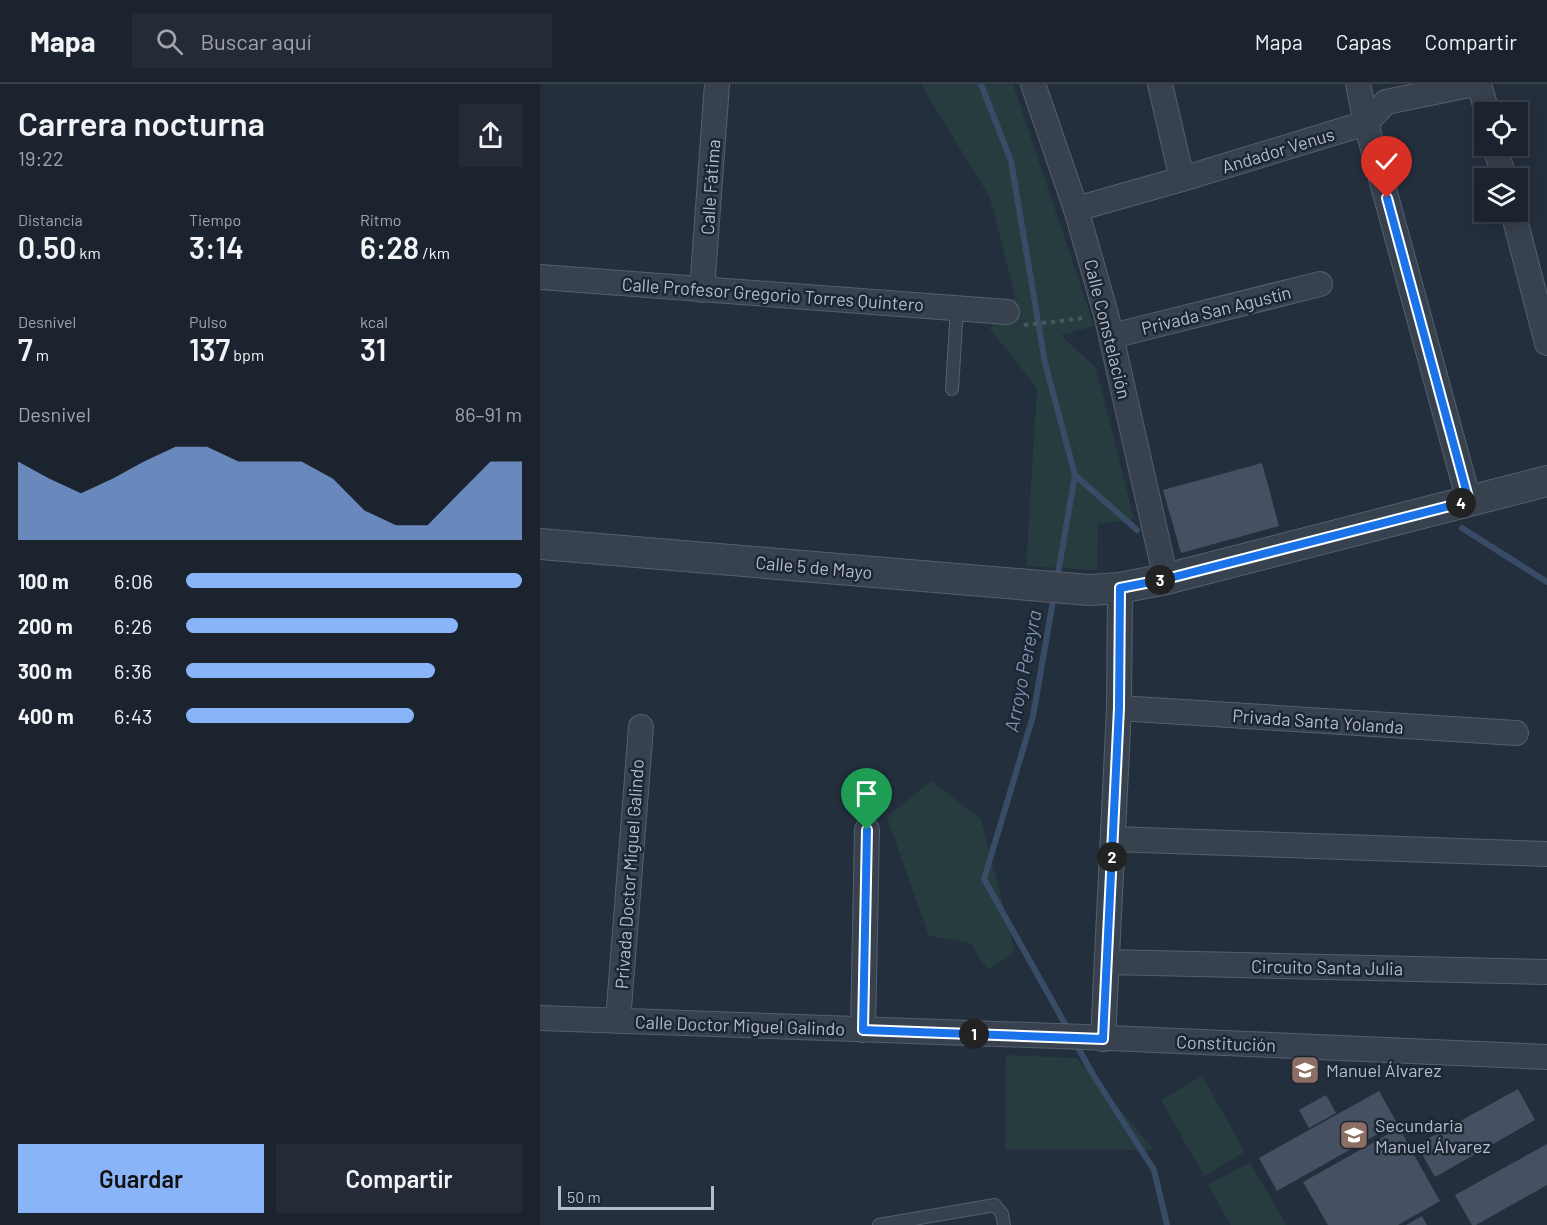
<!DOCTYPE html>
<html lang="es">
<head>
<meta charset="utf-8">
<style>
  :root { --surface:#1b232e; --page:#242b36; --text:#f1f3f6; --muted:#a0a4aa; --line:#39404a; --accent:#8ab4f8 }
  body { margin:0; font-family:Barlow,sans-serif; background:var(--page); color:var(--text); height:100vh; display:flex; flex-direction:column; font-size:22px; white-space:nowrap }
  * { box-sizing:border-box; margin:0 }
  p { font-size:20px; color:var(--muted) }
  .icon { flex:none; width:33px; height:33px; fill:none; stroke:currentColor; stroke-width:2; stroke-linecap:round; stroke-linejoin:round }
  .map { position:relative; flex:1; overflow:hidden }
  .sheet { display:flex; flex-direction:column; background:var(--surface); width:540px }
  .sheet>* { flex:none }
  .fabs { position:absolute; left:934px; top:18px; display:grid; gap:12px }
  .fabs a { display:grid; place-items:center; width:54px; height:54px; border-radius:0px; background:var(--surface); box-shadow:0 3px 15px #0003,0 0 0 2px var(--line); font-size:30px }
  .scale { position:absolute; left:18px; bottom:15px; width:156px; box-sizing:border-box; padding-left:6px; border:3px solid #b4bcc9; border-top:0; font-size:16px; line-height:21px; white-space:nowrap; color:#b4bcc9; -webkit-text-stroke:4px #1d2633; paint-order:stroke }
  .pin { position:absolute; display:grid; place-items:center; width:51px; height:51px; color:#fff; margin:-62px -26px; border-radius:50% 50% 50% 0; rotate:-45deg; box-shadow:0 0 6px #0007 }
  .pin .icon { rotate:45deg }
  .km { position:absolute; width:30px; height:30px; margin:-15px; border-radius:50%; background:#222; color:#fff; font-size:16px; line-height:30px; text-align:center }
  .round { display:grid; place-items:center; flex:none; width:63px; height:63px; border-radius:0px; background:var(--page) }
  .head { display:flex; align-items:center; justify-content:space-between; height:102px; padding:0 18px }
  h1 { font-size:33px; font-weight:600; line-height:45px }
  .metrics { display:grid; grid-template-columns:repeat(3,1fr); gap:9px; height:102px; padding:6px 18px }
  .metrics div { display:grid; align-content:center }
  .metrics b { font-size:30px; font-weight:600 }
  .metrics small { font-size:16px; font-weight:400 }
  .metrics p { font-size:16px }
  .chart { height:168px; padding:12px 18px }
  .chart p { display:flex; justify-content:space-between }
  .chart svg { width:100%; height:108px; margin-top:6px; fill:var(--accent); opacity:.7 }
  .cta { display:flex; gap:12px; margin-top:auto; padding:12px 18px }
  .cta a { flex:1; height:69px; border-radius:0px; background:var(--accent); color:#111; font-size:24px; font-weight:600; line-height:69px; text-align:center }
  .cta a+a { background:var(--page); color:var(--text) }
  ul { padding:0 18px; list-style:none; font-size:20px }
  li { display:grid; grid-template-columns:96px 72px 1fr; align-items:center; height:45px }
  li i { height:15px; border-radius:8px; background:var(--accent) }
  header { display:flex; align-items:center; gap:36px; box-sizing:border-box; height:84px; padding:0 30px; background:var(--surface); border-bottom:2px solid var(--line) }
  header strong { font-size:28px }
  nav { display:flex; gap:33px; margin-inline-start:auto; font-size:21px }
  .search { width:420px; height:54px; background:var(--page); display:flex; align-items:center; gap:15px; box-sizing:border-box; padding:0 21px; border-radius:0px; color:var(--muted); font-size:22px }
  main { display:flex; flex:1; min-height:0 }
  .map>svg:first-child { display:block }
  .green { fill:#263c3f }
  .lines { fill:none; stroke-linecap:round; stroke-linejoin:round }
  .stream { stroke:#394c67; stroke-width:6 }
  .building { fill:#455162 }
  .service-casing { stroke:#565f6c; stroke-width:14 }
  .minor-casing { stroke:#565f6c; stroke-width:26 }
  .tertiary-casing { stroke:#565f6c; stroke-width:32 }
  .path { stroke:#44595c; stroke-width:4; stroke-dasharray:4.5 4.5; stroke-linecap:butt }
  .service { stroke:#38414e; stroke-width:12 }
  .minor { stroke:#38414e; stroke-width:24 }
  .tertiary { stroke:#38414e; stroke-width:30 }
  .route-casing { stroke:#fff; stroke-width:12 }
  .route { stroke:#1a73e8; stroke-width:8 }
  .labels { text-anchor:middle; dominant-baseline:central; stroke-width:5; stroke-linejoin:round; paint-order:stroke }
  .street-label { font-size:18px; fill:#b4bcc9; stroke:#1d2633 }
  .poi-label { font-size:18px; fill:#b4bcc9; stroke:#1d2633; text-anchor:start }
  .water-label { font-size:20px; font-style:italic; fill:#7c92b1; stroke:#1d2633 }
</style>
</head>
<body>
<header>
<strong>Mapa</strong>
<div class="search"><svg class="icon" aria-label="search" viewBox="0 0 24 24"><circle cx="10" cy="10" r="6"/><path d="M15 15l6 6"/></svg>Buscar aquí</div>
<nav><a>Mapa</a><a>Capas</a><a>Compartir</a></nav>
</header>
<main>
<section class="sheet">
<div class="head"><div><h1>Carrera nocturna</h1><p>19:22</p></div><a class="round"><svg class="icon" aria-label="share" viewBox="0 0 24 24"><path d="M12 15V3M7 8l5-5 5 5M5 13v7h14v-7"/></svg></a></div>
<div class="metrics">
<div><p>Distancia</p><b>0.50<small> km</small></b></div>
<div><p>Tiempo</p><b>3:14</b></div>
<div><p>Ritmo</p><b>6:28<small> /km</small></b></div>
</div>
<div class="metrics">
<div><p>Desnivel</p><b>7<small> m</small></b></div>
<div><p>Pulso</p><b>137<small> bpm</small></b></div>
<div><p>kcal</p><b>31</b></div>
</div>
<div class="chart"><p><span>Desnivel</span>86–91 m</p>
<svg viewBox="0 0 160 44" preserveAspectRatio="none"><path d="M0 44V12L10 19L20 25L30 19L40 12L50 6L60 6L70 12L80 12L90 12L100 19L110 32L120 38L130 38L140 25L150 12L160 12V44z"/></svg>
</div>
<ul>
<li><b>100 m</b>6:06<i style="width:100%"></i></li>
<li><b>200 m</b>6:26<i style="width:81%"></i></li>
<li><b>300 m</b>6:36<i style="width:74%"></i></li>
<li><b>400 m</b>6:43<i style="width:68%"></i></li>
</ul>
<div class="cta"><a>Guardar</a><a>Compartir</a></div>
</section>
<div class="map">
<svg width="1007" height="1141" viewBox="0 0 1007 1141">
  <rect width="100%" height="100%" fill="#242f3e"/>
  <g class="green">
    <polygon points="381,0 473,0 554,242 521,251 556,284 594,435 558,440 557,486 486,482 497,304 450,245 475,213 450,114"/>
    <polygon points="391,697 441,735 475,868 448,886 430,859 389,852 347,733"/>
    <polygon points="466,971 537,974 614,1066 465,1065"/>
    <polygon points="662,992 705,1068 664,1092 621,1016"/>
    <polygon points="710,1078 746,1141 691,1141 668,1101"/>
  </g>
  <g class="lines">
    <g class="stream">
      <polyline points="441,0 471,77 505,279 535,391 517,495"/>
      <polyline points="535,391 597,446"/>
      <polyline points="922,444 1007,498"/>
      <polyline points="514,511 493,632 444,795 529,947"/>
      <polyline points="535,958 552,989 614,1086 627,1141"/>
    </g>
  </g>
  <g class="building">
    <polygon points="722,379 739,442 641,469 623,406"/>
    <polygon points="978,1005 995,1036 895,1093 877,1061"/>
    <polygon points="839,1007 857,1039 737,1107 719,1074"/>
    <polygon points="786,1011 796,1029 769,1044 759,1026"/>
    <polygon points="859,1044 900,1117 858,1141 788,1141 763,1098"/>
    <polygon points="1007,1060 1007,1101 936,1141 932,1141 915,1111"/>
    <polygon points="882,1132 887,1141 866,1141"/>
  </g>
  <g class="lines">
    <g class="service-casing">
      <g id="service">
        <polyline points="412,305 417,224"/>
        <polyline points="339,1141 455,1121 462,1130 464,1141"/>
      </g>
    </g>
    <g class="minor-casing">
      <g id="minor">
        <polyline points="493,0 536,125 566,230 626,495"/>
        <polyline points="620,0 642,95"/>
        <polyline points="818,0 826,39 929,417"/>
        <polyline points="939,0 947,28"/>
        <polyline points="955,62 964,94"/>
        <polyline points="536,125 642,95 826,39 846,18 934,0"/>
        <polyline points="973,128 1007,259"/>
        <polyline points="0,193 467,228"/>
        <polyline points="162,206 177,0"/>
        <polyline points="572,252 780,200"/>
        <polyline points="579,624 976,649"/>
        <polyline points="573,755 1007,770"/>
        <polyline points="567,878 1007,888"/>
        <polyline points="0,934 545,953 1007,973"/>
        <polyline points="78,937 101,643"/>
        <polyline points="323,946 327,746"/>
        <polyline points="563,955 579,624 580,504"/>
      </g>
    </g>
    <g class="tertiary-casing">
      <polyline id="tertiary" points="0,460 549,506 580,504 626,495 1007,397"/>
    </g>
    <polyline class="path" points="484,241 545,234"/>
    <use href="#service" class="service"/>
    <use href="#minor" class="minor"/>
    <use href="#tertiary" class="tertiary"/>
  </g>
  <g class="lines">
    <g class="route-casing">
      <polyline id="route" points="327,746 323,946 563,955 579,624 580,504 626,495 929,417 847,114"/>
    </g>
    <use href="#route" class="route"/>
  </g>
  <defs>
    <g id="school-square" transform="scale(1.5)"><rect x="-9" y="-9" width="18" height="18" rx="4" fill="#8d6e63" stroke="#1d2633"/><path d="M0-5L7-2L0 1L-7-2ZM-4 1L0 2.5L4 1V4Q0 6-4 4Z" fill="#fff"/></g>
  </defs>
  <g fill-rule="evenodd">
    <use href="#school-square" x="765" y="986"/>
    <use href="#school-square" x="814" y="1051"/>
  </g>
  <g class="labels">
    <g class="street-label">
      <text transform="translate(738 66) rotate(-17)">Andador Venus</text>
      <text transform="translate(170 103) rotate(-86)">Calle Fátima</text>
      <text transform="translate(233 210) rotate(4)">Calle Profesor Gregorio Torres Quintero</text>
      <text transform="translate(676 226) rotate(-14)">Privada San Agustín</text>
      <text transform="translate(568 245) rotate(76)">Calle Constelación</text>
      <text transform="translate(274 483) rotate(5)">Calle 5 de Mayo</text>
      <text transform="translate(778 637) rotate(4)">Privada Santa Yolanda</text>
      <text transform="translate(89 790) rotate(-86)">Privada Doctor Miguel Galindo</text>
      <text transform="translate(787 883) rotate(1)">Circuito Santa Julia</text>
      <text transform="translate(200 941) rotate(2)">Calle Doctor Miguel Galindo</text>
      <text transform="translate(686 959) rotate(2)">Constitución</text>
    </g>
    <g class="poi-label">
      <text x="786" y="986">Manuel Álvarez</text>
      <text x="835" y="1041">Secundaria<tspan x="835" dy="21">Manuel Álvarez</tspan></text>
    </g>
    <g class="water-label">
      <text transform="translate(482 587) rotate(-79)">Arroyo Pereyra</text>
    </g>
  </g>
</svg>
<div class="fabs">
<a><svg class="icon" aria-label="locate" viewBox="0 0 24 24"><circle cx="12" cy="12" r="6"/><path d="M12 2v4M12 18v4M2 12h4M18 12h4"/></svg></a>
<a><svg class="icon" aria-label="layers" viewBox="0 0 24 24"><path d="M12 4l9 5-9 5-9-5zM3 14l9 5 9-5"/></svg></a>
</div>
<div class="scale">50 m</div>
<div class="pin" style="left:327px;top:746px;background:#1e9e55"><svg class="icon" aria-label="arrive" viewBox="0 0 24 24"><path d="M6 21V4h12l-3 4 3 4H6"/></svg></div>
<div class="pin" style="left:847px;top:114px;background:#d93025"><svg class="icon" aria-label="check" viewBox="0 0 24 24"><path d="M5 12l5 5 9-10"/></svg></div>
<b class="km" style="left:434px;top:950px">1</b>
<b class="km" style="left:572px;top:773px">2</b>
<b class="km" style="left:620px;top:496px">3</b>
<b class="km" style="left:921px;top:419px">4</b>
</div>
</main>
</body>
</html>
